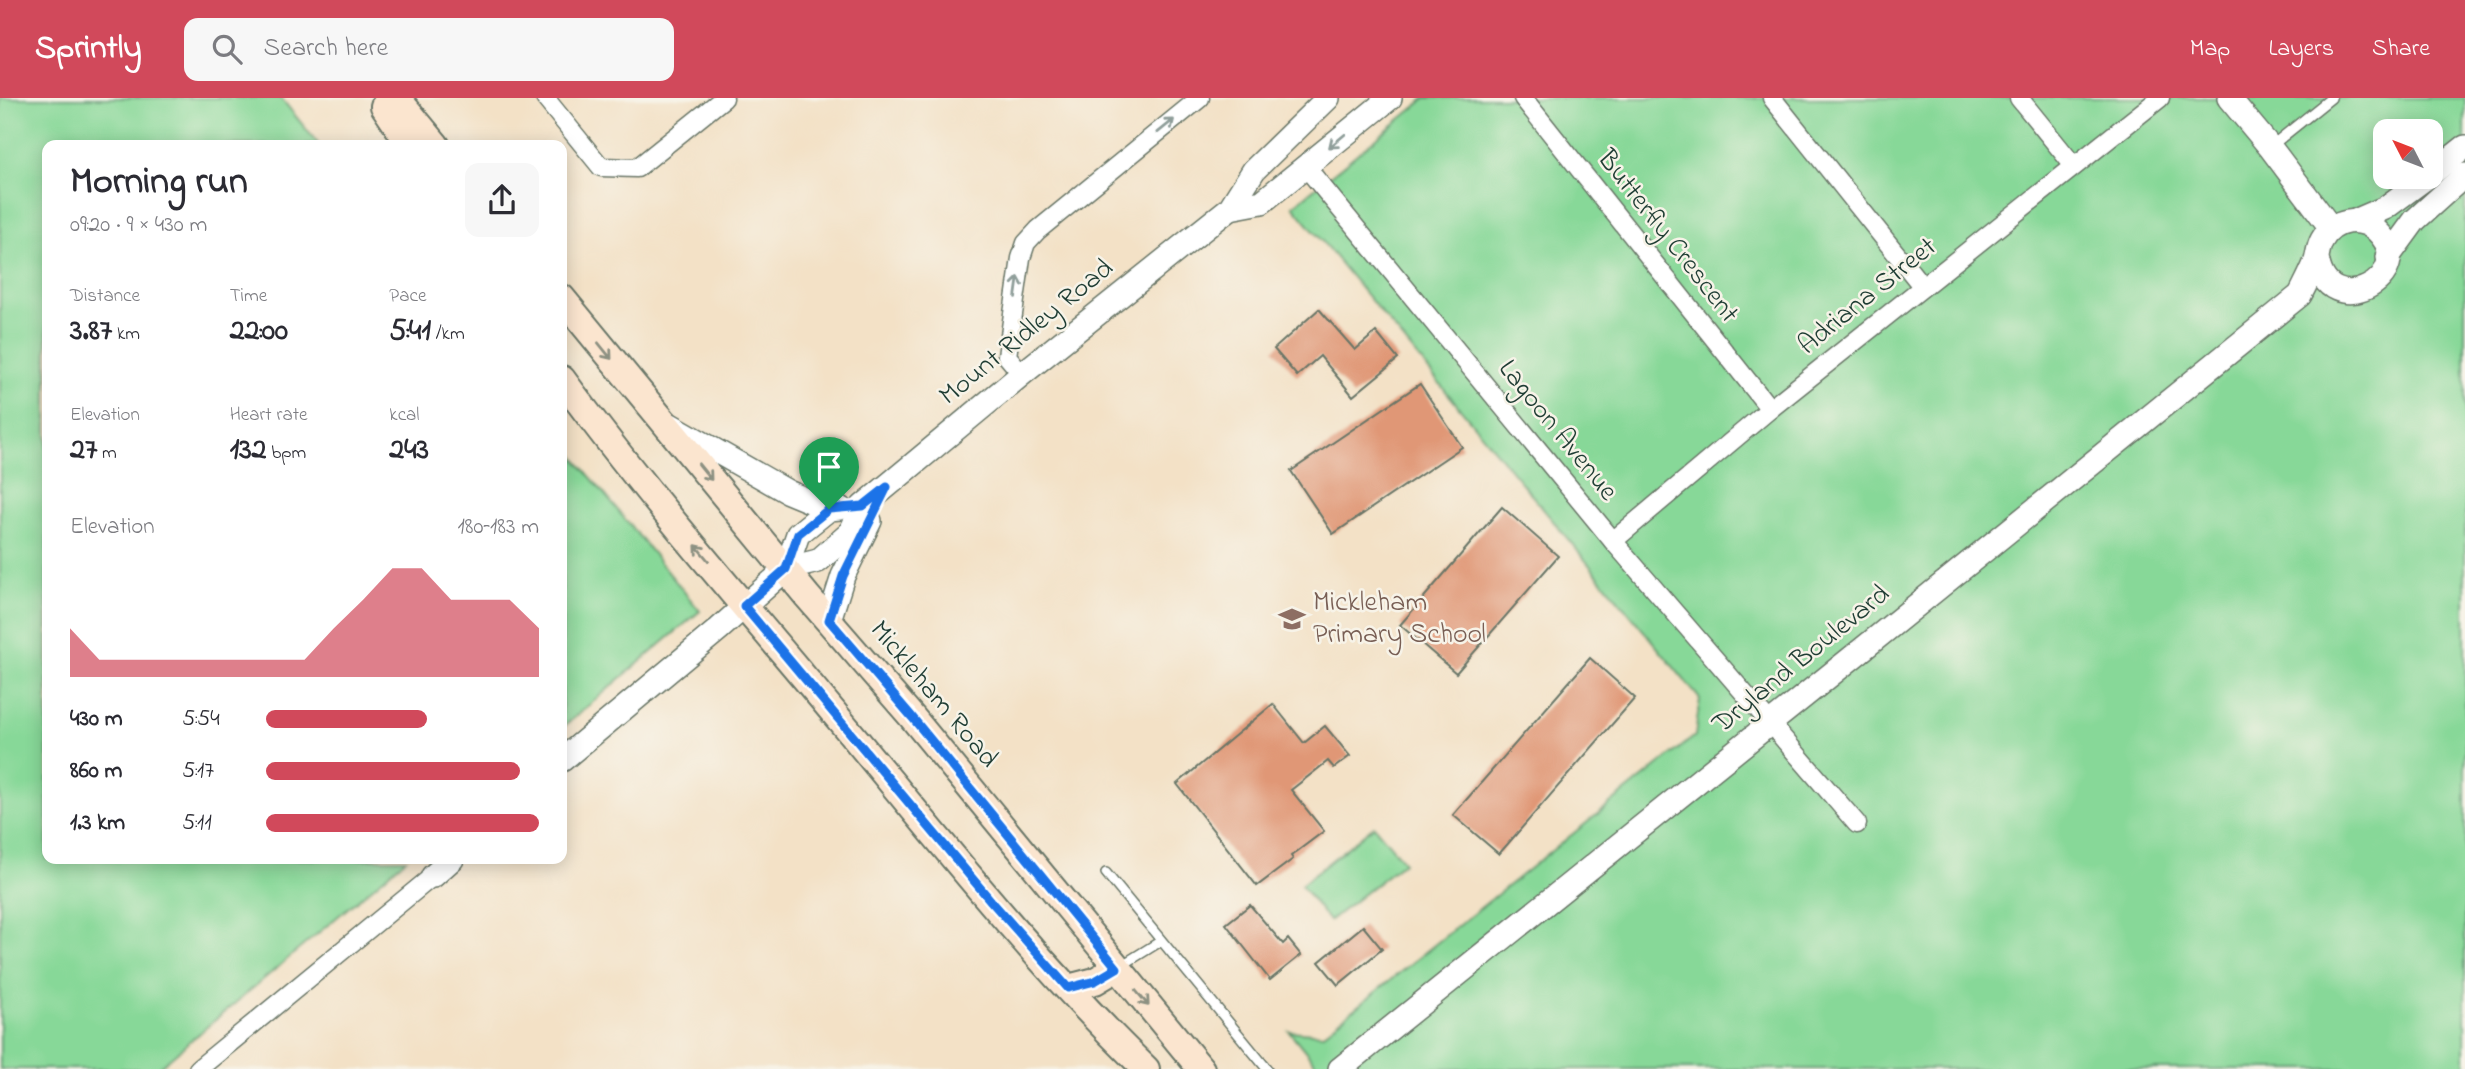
<!DOCTYPE html>
<html lang="en">
<head>
<meta charset="utf-8">
<style>
  :root { --surface:#fff; --page:#f7f7f7; --text:#2b2b33; --muted:#7c7c81; --accent:#d1495b }
  body { margin:0; font-family:"Indie Flower",sans-serif; background:var(--page); color:var(--text); height:100vh; display:flex; flex-direction:column; font-size:26px; white-space:nowrap }
  * { box-sizing:border-box; margin:0 }
  p { font-size:23px; color:var(--muted) }
  .icon { flex:none; width:38px; height:38px; fill:none; stroke:currentColor; stroke-width:2; stroke-linecap:round; stroke-linejoin:round }
  .map { position:relative; flex:1; overflow:hidden }
  .panel { position:absolute; left:42px; top:42px; width:525px; height:724px; display:flex; flex-direction:column; background:var(--surface); border-radius:14px; box-shadow:0 4px 18px #0003 }
  .panel>* { flex:none }
  .needle { width:46px; rotate:312deg }
  .fabs { position:absolute; left:2373px; top:21px; display:grid; gap:14px }
  .fabs a { display:grid; place-items:center; width:70px; height:70px; border-radius:14px; background:var(--surface); box-shadow:0 4px 18px #0003; font-size:35px }
  .pin { position:absolute; display:grid; place-items:center; width:60px; height:60px; color:#fff; margin:-72px -30px; border-radius:50% 50% 50% 0; rotate:-45deg; box-shadow:0 0 7px #0007 }
  .pin .icon { rotate:45deg }
  .round { display:grid; place-items:center; flex:none; width:74px; height:74px; border-radius:14px; background:var(--page) }
  .overview { display:flex; align-items:center; justify-content:space-between; height:119px; padding:0 28px }
  h1 { font-size:38px; font-weight:700; line-height:52px }
  .stats { display:grid; grid-template-columns:repeat(3,1fr); gap:10px; height:119px; padding:7px 28px }
  .stats div { display:grid; align-content:center }
  .stats b { font-size:30px; font-weight:700 }
  .stats small { font-size:19px; font-weight:400 }
  .stats p { font-size:19px }
  .chart { height:196px; padding:14px 28px }
  .chart p { display:flex; justify-content:space-between }
  .chart svg { width:100%; height:126px; margin-top:7px; fill:var(--accent); opacity:.7 }
  ul { padding:0 28px; list-style:none; font-size:23px }
  li { display:grid; grid-template-columns:112px 84px 1fr; align-items:center; height:52px }
  li i { height:18px; border-radius:9px; background:var(--accent) }
  header { display:flex; align-items:center; gap:42px; box-sizing:border-box; height:98px; padding:0 35px; background:var(--accent); color:#fff }
  header strong { font-size:33px }
  nav { display:flex; gap:38px; margin-inline-start:auto; font-size:24px }
  .search { width:490px; height:63px; background:var(--page); display:flex; align-items:center; gap:18px; box-sizing:border-box; padding:0 24px; border-radius:14px; color:var(--muted); font-size:26px }
  .map>svg:first-child { display:block }
  .green { fill:#87d898; stroke:#538a66; stroke-width:2; fill-rule:evenodd }
  .building { fill:#e09776 }
  .lines { fill:none; stroke-linecap:round; stroke-linejoin:round }
  .service-casing { stroke:#697667; stroke-width:12 }
  .minor-casing { stroke:#697667; stroke-width:21 }
  .tertiary-casing { stroke:#697667; stroke-width:26 }
  .secondary-casing { stroke:#697667; stroke-width:30 }
  .service { stroke:#fff; stroke-width:9 }
  .minor { stroke:#fff; stroke-width:18 }
  .tertiary { stroke:#fff; stroke-width:23 }
  .secondary { stroke:#fbe5cf; stroke-width:26 }
  .oneway { stroke:#8f9e9a }
  .oneway2 { stroke:#8d9182 }
  .route-casing { stroke:#fff; stroke-width:14 }
  .route { stroke:#1a73e8; stroke-width:9 }
  .labels { text-anchor:middle; dominant-baseline:central; stroke-width:5; stroke-linejoin:round; paint-order:stroke }
  .street-label { font-size:28px; fill:#1f3d34; stroke:#f7f3e8 }
  .education-label { font-size:28px; fill:#785e54; stroke:#f7f3e8; text-anchor:start }
</style>
</head>
<body>
<header>
<strong>Sprintly</strong>
<div class="search"><svg class="icon" aria-label="search" viewBox="0 0 24 24"><circle cx="10" cy="10" r="6"/><path d="M15 15l6 6"/></svg>Search here</div>
<nav><a>Map</a><a>Layers</a><a>Share</a></nav>
</header>
<div class="map">
<svg width="2465" height="971" viewBox="0 0 2465 971">
  <rect width="100%" height="100%" fill="#f7f3e8"/>
  <filter id="ink" filterUnits="userSpaceOnUse"><feTurbulence type="fractalNoise" baseFrequency=".0143" numOctaves="2"/><feDisplacementMap in="SourceGraphic" scale="14" xChannelSelector="R" yChannelSelector="G"/><feConvolveMatrix kernelMatrix="1 2 1 2 8 2 1 2 1" color-interpolation-filters="sRGB"/></filter>
  <filter id="wash" filterUnits="userSpaceOnUse"><feTurbulence type="fractalNoise" baseFrequency=".00686" numOctaves="4" result="noise"/><feDisplacementMap in="SourceGraphic" scale="28" xChannelSelector="R" yChannelSelector="G"/><feGaussianBlur stdDeviation="1.57" result="paint"/><feColorMatrix in="noise" values="0 0 0 0 0 0 0 0 0 0 0 0 0 0 0 0 0 1.4 0 .05"/><feComposite in="paint" operator="in"/></filter>
  <g filter="url(#wash)">
    <rect width="100%" height="100%" fill="#f3e1c6"/>
    <g class="green">
      <polygon points="0,0 281,0 319,47 47,47 47,761 406,761 157,971 0,971"/>
      <path d="M1426,0H2465V971H1320L1289,933L1323,936L1695,638L1700,601L1293,108ZM2385,33H2431V79H2385Z"/>
      <polygon points="562,344 700,513 562,630"/>
      <polygon points="1374,728 1404,764 1329,823 1301,787"/>
    </g>
    <g id="blocks">
      <g class="building">
        <polygon points="1319,211 1355,252 1376,234 1398,261 1353,298 1320,258 1297,278 1274,251"/>
        <polygon points="1420,286 1462,349 1333,436 1291,373"/>
        <polygon points="1502,409 1558,458 1456,575 1400,527"/>
        <polygon points="1590,560 1635,600 1499,756 1453,717"/>
        <polygon points="1273,606 1304,645 1325,628 1350,658 1334,670 1328,663 1291,692 1324,733 1291,758 1293,761 1257,788 1177,686"/>
        <polygon points="1250,807 1283,846 1288,841 1301,857 1270,882 1226,826"/>
        <polygon points="1363,828 1382,851 1338,887 1319,864"/>
      </g>
    </g>
  </g>
  <g filter="url(#ink)">
    <use href="#blocks" fill-opacity="0" stroke="#697667" stroke-width="2"/>
    <g class="lines">
      <g class="service-casing">
        <g id="service">
          <polyline points="2270,49 2331,0"/>
          <polyline points="1106,775 1267,971"/>
          <polyline points="1119,869 1161,843"/>
        </g>
      </g>
      <g class="minor-casing">
        <g id="minor">
          <polyline points="545,0 601,69 637,70 724,0"/>
          <polyline points="1523,0 1770,311"/>
          <polyline points="1772,0 1922,188"/>
          <polyline points="2019,0 2074,68"/>
          <polyline points="1306,69 1613,443 1857,726"/>
          <polyline points="1022,276 1007,258 1021,160 1026,145 1038,132 1200,0"/>
          <polyline points="1613,443 1770,311 2160,0"/>
          <polyline points="198,971 433,778"/>
        </g>
      </g>
      <g class="tertiary-casing">
        <g id="tertiary">
          <polyline points="2229,0 2270,49 2331,130"/>
          <polyline points="2431,76 2465,49"/>
          <polyline points="1230,110 1262,104 1390,0"/>
          <polyline points="2355,123 2385,110 2427,79"/>
          <polyline points="2388,159 2415,122 2465,77"/>
          <polyline points="667,325 788,394 829,411"/>
          <polyline points="786,471 798,436 829,411 840,410"/>
          <polyline points="829,522 843,478 870,423"/>
          <polyline points="562,662 719,531 786,471 818,463 850,435 863,408 1022,276 1230,110 1254,72 1328,0"/>
          <polyline points="433,778 452,761"/>
          <path d="M1340,971L1859,554L2300,197C2306,185 2312,174 2316,163C2318,156 2318,149 2322,142C2333,122 2360,117 2377,133C2423,177 2326,230 2317,159"/>
        </g>
      </g>
      <g class="secondary-casing">
        <g id="secondary">
          <polyline points="397,0 436,47"/>
          <polyline points="384,8 410,47"/>
          <polyline points="562,200 807,498 912,619 1201,971"/>
          <path d="M562,281C648,399 746,509 839,621C938,740 1034,863 1146,971"/>
          <polyline points="1068,890 1095,883 1117,870"/>
        </g>
      </g>
      <use href="#service" class="service"/>
      <use href="#minor" class="minor"/>
      <use href="#tertiary" class="tertiary"/>
      <use href="#secondary" class="secondary"/>
    </g>
    <defs><path id="oneway-shaft" d="M-6 0H5M1.5-3L5.5 0L1.5 3" fill="none" stroke-width="1.6" stroke-linecap="round" stroke-linejoin="round" transform="scale(1.75)"/></defs>
    <g class="oneway">
      <use href="#oneway-shaft" transform="translate(1166 28) rotate(-39)"/>
      <use href="#oneway-shaft" transform="translate(1337 43) rotate(140)"/>
      <use href="#oneway-shaft" transform="translate(1017 189) rotate(-82)"/>
    </g>
    <g class="oneway2">
      <use href="#oneway-shaft" transform="translate(605 253) rotate(51)"/>
      <use href="#oneway-shaft" transform="translate(705 374) rotate(51)"/>
      <use href="#oneway-shaft" transform="translate(702 455) rotate(-130)"/>
      <use href="#oneway-shaft" transform="translate(1142 900) rotate(50)"/>
    </g>
  </g>
  <g class="lines" filter="url(#ink)">
    <g class="route-casing">
      <polygon id="route" points="887,389 843,478 829,522 912,619 1117,870 1095,883 1068,890 991,803 744,508 786,471 798,436 829,411 863,408"/>
    </g>
    <use href="#route" class="route"/>
  </g>
  <defs>
    <g id="school-bare" transform="scale(2.1)"><path d="M0-5L7-2L0 1L-7-2ZM-4 1L0 2.5L4 1V4Q0 6-4 4Z" fill="#8d6e63" stroke="#f7f3e8" stroke-width="2.5" paint-order="stroke"/></g>
  </defs>
  <g fill-rule="evenodd">
    <use href="#school-bare" x="1292" y="521"/>
  </g>
  <g class="labels">
    <g class="street-label">
      <text transform="translate(1667 139) rotate(52)">Butterfly Crescent</text>
      <text transform="translate(1868 199) rotate(-39)">Adriana Street</text>
      <text transform="translate(1027 235) rotate(-39)">Mount Ridley Road</text>
      <text transform="translate(1557 333) rotate(51)">Lagoon Avenue</text>
      <text transform="translate(1802 562) rotate(-39)">Dryland Boulevard</text>
      <text transform="translate(933 597) rotate(50)">Mickleham Road</text>
    </g>
    <g class="education-label">
      <text x="1313" y="505">Mickleham<tspan x="1313" dy="32">Primary School</tspan></text>
    </g>
  </g>
</svg>
<div class="fabs">
<a><svg class="needle" viewBox="-14 -14 28 28"><path d="M0-13l5 13h-10z" fill="#e53935"/><path d="M0 13l5-13h-10z" fill="#7c7c81"/></svg></a>
</div>
<div class="pin" style="left:829px;top:411px;background:#1e9e55"><svg class="icon" aria-label="arrive" viewBox="0 0 24 24"><path d="M6 21V4h12l-3 4 3 4H6"/></svg></div>
<section class="panel">
<div class="overview"><div><h1>Morning run</h1><p>09:20 · 9 × 430 m</p></div><a class="round"><svg class="icon" aria-label="share" viewBox="0 0 24 24"><path d="M12 15V3M7 8l5-5 5 5M5 13v7h14v-7"/></svg></a></div>
<div class="stats">
<div><p>Distance</p><b>3.87<small> km</small></b></div>
<div><p>Time</p><b>22:00</b></div>
<div><p>Pace</p><b>5:41<small> /km</small></b></div>
</div>
<div class="stats">
<div><p>Elevation</p><b>27<small> m</small></b></div>
<div><p>Heart rate</p><b>132<small> bpm</small></b></div>
<div><p>kcal</p><b>243</b></div>
</div>
<div class="chart"><p><span>Elevation</span>180–183 m</p>
<svg viewBox="0 0 160 44" preserveAspectRatio="none"><path d="M0 44V27L10 38L20 38L30 38L40 38L50 38L60 38L70 38L80 38L90 27L100 17L110 6L120 6L130 17L140 17L150 17L160 27V44z"/></svg>
</div>
<ul>
<li><b>430 m</b>5:54<i style="width:59%"></i></li>
<li><b>860 m</b>5:17<i style="width:93%"></i></li>
<li><b>1.3 km</b>5:11<i style="width:100%"></i></li>
</ul>
</section>
</div>
</body>
</html>
